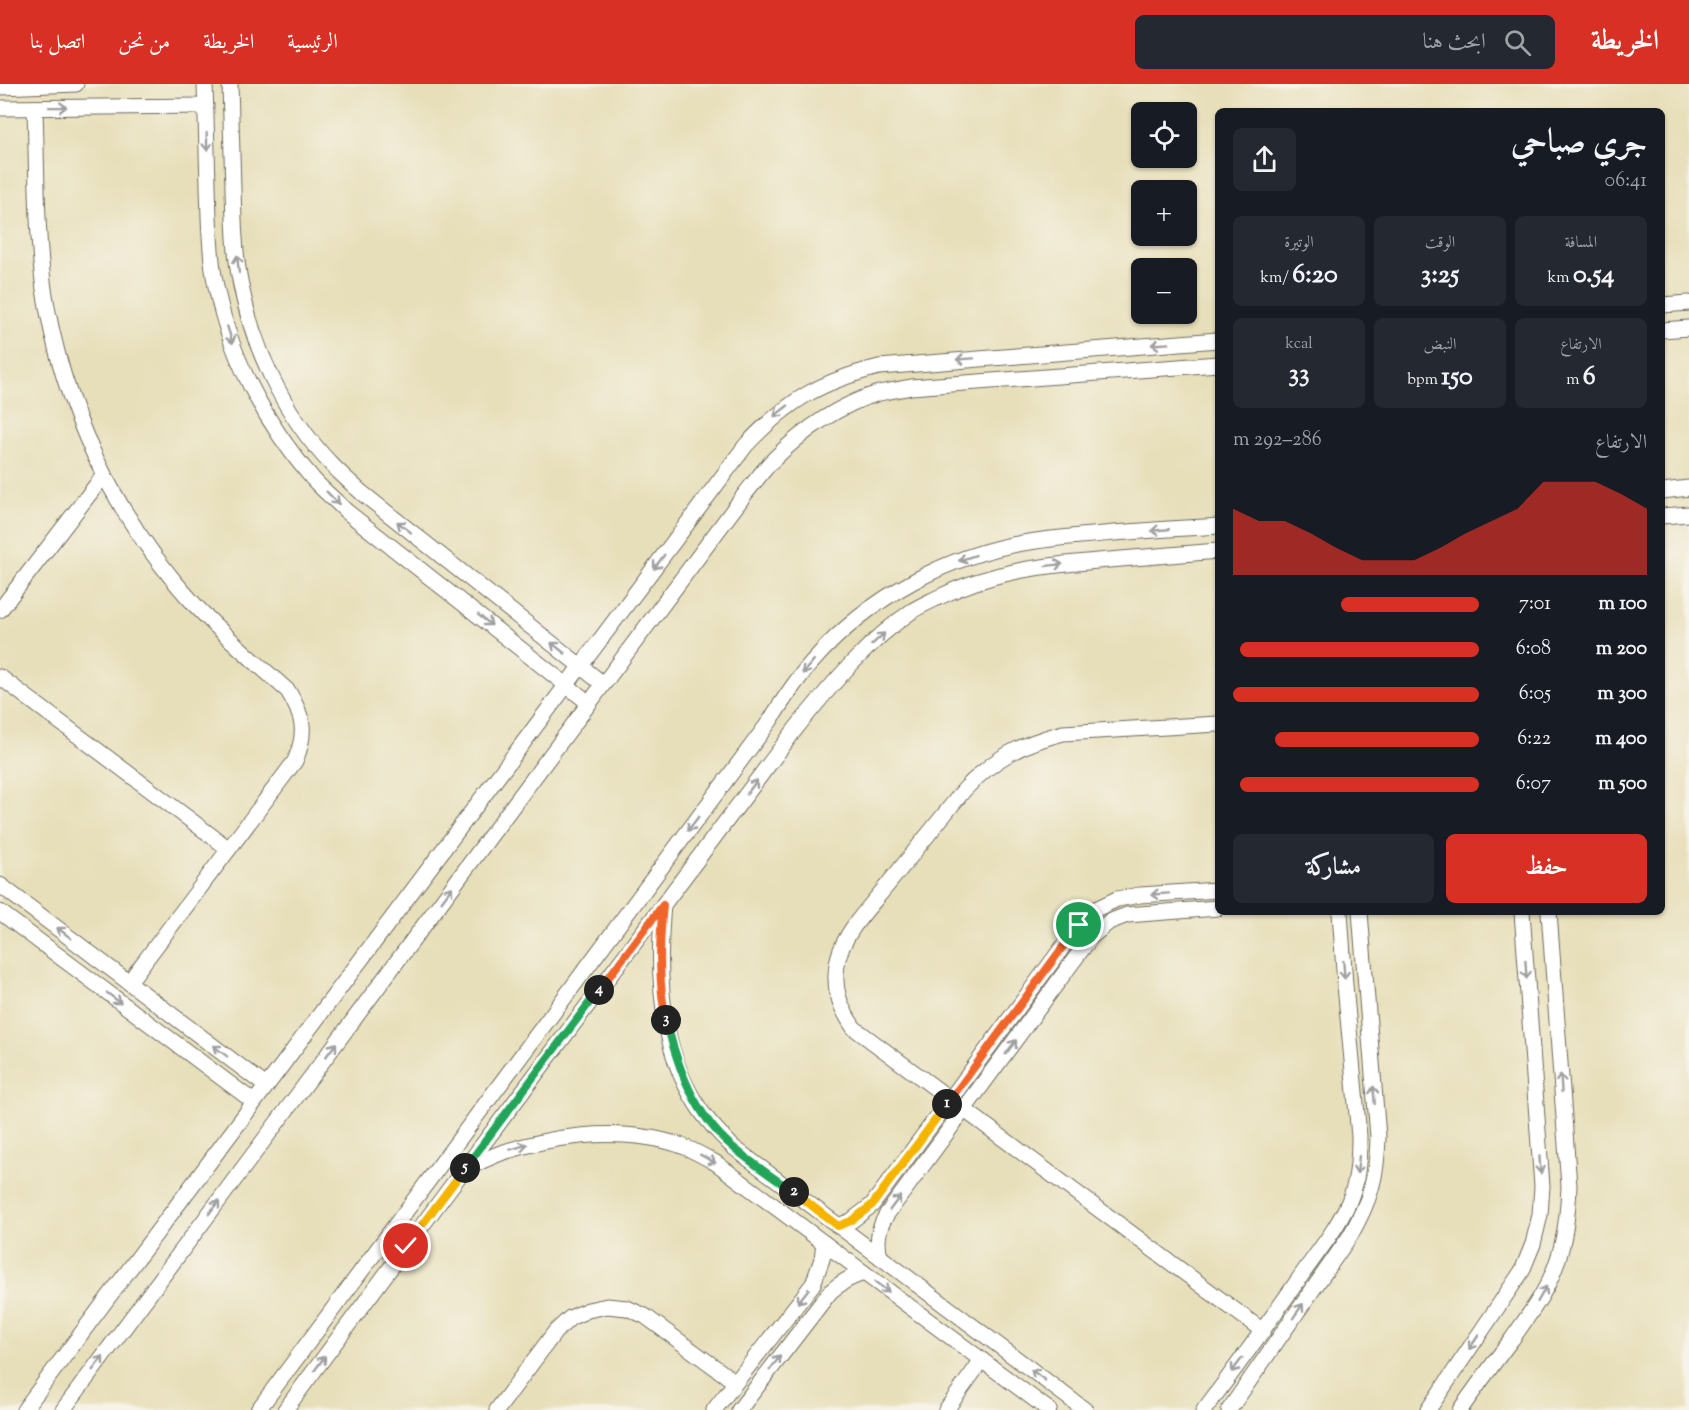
<!DOCTYPE html>
<html lang="ar">
<head>
<meta charset="utf-8">
<style>
  :root { --surface:#171b24; --page:#242831; --text:#f1f3f6; --muted:#9ea1a6; --accent:#d93025 }
  body { margin:0; font-family:"Sorts Mill Goudy",Amiri,serif; background:var(--page); color:var(--text); direction:rtl; height:100vh; display:flex; flex-direction:column; font-size:22px; white-space:nowrap }
  * { box-sizing:border-box; margin:0 }
  p { font-size:20px; color:var(--muted) }
  .icon { flex:none; width:33px; height:33px; fill:none; stroke:currentColor; stroke-width:2; stroke-linecap:round; stroke-linejoin:round }
  .map { position:relative; flex:1; overflow:hidden; direction:ltr }
  .details { position:absolute; left:1215px; top:24px; width:450px; height:807px; display:flex; flex-direction:column; background:var(--surface); border-radius:9px; box-shadow:0 2px 4px #0004; direction:rtl }
  .details>* { flex:none }
  .buttons { position:absolute; left:1131px; top:18px; display:grid; gap:12px }
  .buttons a { display:grid; place-items:center; width:66px; height:66px; border-radius:9px; background:var(--surface); box-shadow:0 2px 4px #0004; font-size:30px }
  .pin { position:absolute; display:grid; place-items:center; width:51px; height:51px; color:#fff; margin:-26px; border:3px solid #fff; border-radius:50%; box-shadow:0 2px 6px #0007 }
  .km { position:absolute; width:30px; height:30px; margin:-15px; border-radius:50%; background:#222; color:#fff; font-size:16px; line-height:30px; text-align:center }
  .round { display:grid; place-items:center; flex:none; width:63px; height:63px; border-radius:9px; background:var(--page) }
  .headline { display:flex; align-items:center; justify-content:space-between; height:102px; padding:0 18px }
  h1 { font-size:33px; font-weight:700; line-height:45px }
  .metrics { display:grid; grid-template-columns:repeat(3,1fr); gap:9px; height:102px; padding:6px 18px }
  .metrics div { display:grid; align-content:center; border-radius:9px; background:var(--page); text-align:center }
  .metrics b { font-size:26px; font-weight:700 }
  .metrics small { font-size:16px; font-weight:400 }
  .metrics p { font-size:16px }
  .chart { height:168px; padding:12px 18px }
  .chart p { display:flex; justify-content:space-between }
  .chart svg { width:100%; height:108px; margin-top:6px; fill:var(--accent); opacity:.7 }
  .action { display:flex; gap:12px; margin-top:auto; padding:12px 18px }
  .action a { flex:1; height:69px; border-radius:9px; background:var(--accent); color:#fff; font-size:24px; font-weight:700; line-height:69px; text-align:center }
  .action a+a { background:var(--page); color:var(--text) }
  ul { padding:0 18px; list-style:none; font-size:20px }
  li { display:grid; grid-template-columns:96px 72px 1fr; align-items:center; height:45px }
  li i { height:15px; border-radius:8px; background:var(--accent) }
  header { display:flex; align-items:center; gap:36px; box-sizing:border-box; height:84px; padding:0 30px; background:var(--accent); color:#fff }
  header strong { font-size:28px }
  nav { display:flex; gap:33px; margin-inline-start:auto; font-size:21px }
  .search { width:420px; height:54px; background:var(--page); display:flex; align-items:center; gap:15px; box-sizing:border-box; padding:0 21px; border-radius:9px; color:var(--muted); font-size:22px }
  .map>svg:first-child { display:block }
  .lines { fill:none; stroke-linecap:round; stroke-linejoin:round }
  .minor-casing { stroke:#6d6a5d; stroke-width:17 }
  .minor { stroke:#fff; stroke-width:15 }
  .oneway { stroke:#a0a0a0 }
  .split-1-casing { stroke:#fff; stroke-width:12 }
  .split-2-casing { stroke:#fff; stroke-width:12 }
  .split-3-casing { stroke:#fff; stroke-width:12 }
  .split-4-casing { stroke:#fff; stroke-width:12 }
  .split-5-casing { stroke:#fff; stroke-width:12 }
  .split-6-casing { stroke:#fff; stroke-width:12 }
  .split-1 { stroke:#f0652b; stroke-width:8 }
  .split-2 { stroke:#f5b400; stroke-width:8 }
  .split-3 { stroke:#22a559; stroke-width:8 }
  .split-4 { stroke:#f0652b; stroke-width:8 }
  .split-5 { stroke:#22a559; stroke-width:8 }
  .split-6 { stroke:#f5b400; stroke-width:8 }
</style>
</head>
<body>
<header>
<strong>الخريطة</strong>
<div class="search"><svg class="icon" aria-label="search" viewBox="0 0 24 24"><circle cx="10" cy="10" r="6"/><path d="M15 15l6 6"/></svg>ابحث هنا</div>
<nav><a>الرئيسية</a><a>الخريطة</a><a>من نحن</a><a>اتصل بنا</a></nav>
</header>
<div class="map">
<svg width="1689" height="1326" viewBox="0 0 1689 1326">
  <rect width="100%" height="100%" fill="#f7f3e8"/>
  <filter id="ink" filterUnits="userSpaceOnUse"><feTurbulence type="fractalNoise" baseFrequency=".0167" numOctaves="2"/><feDisplacementMap in="SourceGraphic" scale="12" xChannelSelector="R" yChannelSelector="G"/><feConvolveMatrix kernelMatrix="1 2 1 2 8 2 1 2 1" color-interpolation-filters="sRGB"/></filter>
  <filter id="wash" filterUnits="userSpaceOnUse"><feTurbulence type="fractalNoise" baseFrequency=".008" numOctaves="4" result="noise"/><feDisplacementMap in="SourceGraphic" scale="24" xChannelSelector="R" yChannelSelector="G"/><feGaussianBlur stdDeviation="1.35" result="paint"/><feColorMatrix in="noise" values="0 0 0 0 0 0 0 0 0 0 0 0 0 0 0 0 0 1.4 0 .05"/><feComposite in="paint" operator="in"/></filter>
  <g filter="url(#wash)">
    <rect width="100%" height="100%" fill="#e7dfb9"/>
  </g>
  <g filter="url(#ink)">
    <g class="lines">
      <g class="minor-casing">
        <g id="minor">
          <path d="M205,0C206,34 207,67 208,101C209,131 209,161 214,192C227,267 263,337 313,395C323,406 335,416 346,427L589,619"/>
          <path d="M230,0C231,35 232,70 233,105C234,134 234,163 239,191C251,261 283,330 332,381C342,391 352,400 362,409L603,600"/>
          <polyline points="0,3 76,0"/>
          <polyline points="0,24 206,22"/>
          <path d="M35,24C37,84 36,146 44,205C62,323 114,433 195,521C224,552 257,579 288,607C304,633 307,649 295,677L129,898"/>
          <polyline points="1662,221 1689,219"/>
          <polyline points="1662,246 1689,244"/>
          <polyline points="1662,407 1689,404"/>
          <polyline points="1662,432 1689,430"/>
          <polyline points="0,526 104,391"/>
          <polyline points="0,593 229,765"/>
          <path d="M1218,640L1063,649C1021,660 994,674 964,706C939,737 914,768 889,799C871,822 845,846 838,875C832,902 839,922 854,944L1263,1247"/>
          <polyline points="0,801 266,1002"/>
          <path d="M663,821C657,886 660,965 697,1021C707,1037 720,1050 733,1063L1085,1326"/>
          <polyline points="0,828 254,1018"/>
          <path d="M467,1084C478,1079 490,1073 501,1069C552,1052 613,1044 665,1057C684,1061 700,1070 716,1079L1049,1326"/>
          <polyline points="838,1142 851,1137 872,1121 1079,841 1096,825 1117,815 1140,811 1218,806"/>
          <path d="M880,1173C876,1157 878,1144 887,1130L1091,853L1109,838L1127,831L1218,824"/>
          <path d="M24,1326L746,361C789,316 819,298 879,283L1218,256"/>
          <path d="M63,1326L745,410C753,400 762,388 771,378C801,348 838,321 879,309C890,307 901,305 911,303L1218,280"/>
          <path d="M258,1326L770,637C783,616 796,596 812,578C869,513 951,468 1036,457C1096,449 1158,446 1218,442"/>
          <path d="M285,1326L447,1108L797,643C832,600 867,558 912,527C920,522 929,518 937,514C993,486 1047,481 1109,476C1145,473 1182,470 1218,467"/>
          <polyline points="497,1326 555,1248 570,1234 588,1226 607,1222 627,1224 645,1232 735,1298"/>
          <polyline points="714,1326 813,1200 822,1175 824,1159"/>
          <path d="M739,1326L830,1208C840,1199 850,1193 864,1189"/>
          <polyline points="946,1326 982,1276"/>
          <path d="M1204,1326C1238,1281 1271,1235 1303,1189C1320,1165 1339,1142 1350,1115C1358,1095 1359,1074 1359,1052L1345,901L1340,828"/>
          <path d="M1229,1326L1350,1152C1370,1117 1377,1094 1378,1053L1360,828"/>
          <polyline points="1428,1326 1522,1187 1533,1160 1540,1131 1542,1102 1522,828"/>
          <path d="M1460,1326C1477,1302 1494,1278 1512,1255C1530,1229 1549,1205 1558,1175C1566,1151 1568,1127 1569,1102L1549,828"/>
        </g>
      </g>
      <use href="#minor" class="minor"/>
    </g>
    <defs><path id="oneway-shaft" d="M-6 0H5M1.5-3L5.5 0L1.5 3" fill="none" stroke-width="1.6" stroke-linecap="round" stroke-linejoin="round" transform="scale(1.5)"/></defs>
    <g class="oneway">
      <use href="#oneway-shaft" transform="translate(58 23) rotate(-1)"/>
      <use href="#oneway-shaft" transform="translate(207 58) rotate(88)"/>
      <use href="#oneway-shaft" transform="translate(238 180) rotate(-96)"/>
      <use href="#oneway-shaft" transform="translate(230 251) rotate(72)"/>
      <use href="#oneway-shaft" transform="translate(1160 260) rotate(176)"/>
      <use href="#oneway-shaft" transform="translate(965 275) rotate(176)"/>
      <use href="#oneway-shaft" transform="translate(781 327) rotate(142)"/>
      <use href="#oneway-shaft" transform="translate(333 414) rotate(45)"/>
      <use href="#oneway-shaft" transform="translate(404 443) rotate(-142)"/>
      <use href="#oneway-shaft" transform="translate(1160 446) rotate(175)"/>
      <use href="#oneway-shaft" transform="translate(967 474) rotate(161)"/>
      <use href="#oneway-shaft" transform="translate(659 478) rotate(127)"/>
      <use href="#oneway-shaft" transform="translate(1054 481) rotate(-7)"/>
      <use href="#oneway-shaft" transform="translate(485 536) rotate(38)"/>
      <use href="#oneway-shaft" transform="translate(878 555) rotate(-42)"/>
      <use href="#oneway-shaft" transform="translate(558 564) rotate(-142)"/>
      <use href="#oneway-shaft" transform="translate(808 583) rotate(130)"/>
      <use href="#oneway-shaft" transform="translate(752 703) rotate(-53)"/>
      <use href="#oneway-shaft" transform="translate(693 740) rotate(127)"/>
      <use href="#oneway-shaft" transform="translate(447 810) rotate(-53)"/>
      <use href="#oneway-shaft" transform="translate(1160 810) rotate(176)"/>
      <use href="#oneway-shaft" transform="translate(64 849) rotate(-143)"/>
      <use href="#oneway-shaft" transform="translate(1344 886) rotate(86)"/>
      <use href="#oneway-shaft" transform="translate(1526 886) rotate(86)"/>
      <use href="#oneway-shaft" transform="translate(114 914) rotate(37)"/>
      <use href="#oneway-shaft" transform="translate(1011 963) rotate(-53)"/>
      <use href="#oneway-shaft" transform="translate(331 966) rotate(-53)"/>
      <use href="#oneway-shaft" transform="translate(220 967) rotate(-143)"/>
      <use href="#oneway-shaft" transform="translate(1561 999) rotate(-94)"/>
      <use href="#oneway-shaft" transform="translate(1374 1011) rotate(-95)"/>
      <use href="#oneway-shaft" transform="translate(519 1063) rotate(-17)"/>
      <use href="#oneway-shaft" transform="translate(708 1075) rotate(29)"/>
      <use href="#oneway-shaft" transform="translate(1358 1081) rotate(96)"/>
      <use href="#oneway-shaft" transform="translate(1540 1081) rotate(86)"/>
      <use href="#oneway-shaft" transform="translate(895 1119) rotate(-53)"/>
      <use href="#oneway-shaft" transform="translate(214 1123) rotate(-53)"/>
      <use href="#oneway-shaft" transform="translate(882 1203) rotate(37)"/>
      <use href="#oneway-shaft" transform="translate(1542 1210) rotate(-60)"/>
      <use href="#oneway-shaft" transform="translate(803 1212) rotate(128)"/>
      <use href="#oneway-shaft" transform="translate(1298 1227) rotate(-55)"/>
      <use href="#oneway-shaft" transform="translate(1474 1258) rotate(124)"/>
      <use href="#oneway-shaft" transform="translate(98 1279) rotate(-53)"/>
      <use href="#oneway-shaft" transform="translate(320 1279) rotate(-54)"/>
      <use href="#oneway-shaft" transform="translate(775 1279) rotate(-53)"/>
      <use href="#oneway-shaft" transform="translate(1237 1281) rotate(127)"/>
      <use href="#oneway-shaft" transform="translate(1038 1291) rotate(-143)"/>
    </g>
  </g>
  <g class="lines" filter="url(#ink)">
    <g class="split-1-casing">
      <polyline id="split-1" points="947,1020 1079,841"/>
    </g>
    <g class="split-2-casing">
      <polyline id="split-2" points="794,1108 838,1142 851,1137 872,1121 947,1020"/>
    </g>
    <g class="split-3-casing">
      <path id="split-3" d="M666,936C678,984 694,1031 734,1064C753,1080 774,1094 794,1108"/>
    </g>
    <g class="split-4-casing">
      <path id="split-4" d="M599,906L663,821C659,859 658,898 666,936"/>
    </g>
    <g class="split-5-casing">
      <polyline id="split-5" points="465,1084 599,906"/>
    </g>
    <g class="split-6-casing">
      <polyline id="split-6" points="406,1162 465,1084"/>
    </g>
    <use href="#split-1" class="split-1"/>
    <use href="#split-2" class="split-2"/>
    <use href="#split-3" class="split-3"/>
    <use href="#split-4" class="split-4"/>
    <use href="#split-5" class="split-5"/>
    <use href="#split-6" class="split-6"/>
  </g>
</svg>
<div class="buttons">
<a><svg class="icon" aria-label="locate" viewBox="0 0 24 24"><circle cx="12" cy="12" r="6"/><path d="M12 2v4M12 18v4M2 12h4M18 12h4"/></svg></a>
<a>+</a>
<a>−</a>
</div>
<div class="pin" style="left:1079px;top:841px;background:#1e9e55"><svg class="icon" aria-label="arrive" viewBox="0 0 24 24"><path d="M6 21V4h12l-3 4 3 4H6"/></svg></div>
<div class="pin" style="left:406px;top:1162px;background:#d93025"><svg class="icon" aria-label="check" viewBox="0 0 24 24"><path d="M5 12l5 5 9-10"/></svg></div>
<b class="km" style="left:947px;top:1020px">1</b>
<b class="km" style="left:794px;top:1108px">2</b>
<b class="km" style="left:666px;top:936px">3</b>
<b class="km" style="left:599px;top:906px">4</b>
<b class="km" style="left:465px;top:1084px">5</b>
<section class="details">
<div class="headline"><div><h1>جري صباحي</h1><p>06:41</p></div><a class="round"><svg class="icon" aria-label="share" viewBox="0 0 24 24"><path d="M12 15V3M7 8l5-5 5 5M5 13v7h14v-7"/></svg></a></div>
<div class="metrics">
<div><p>المسافة</p><b>0.54<small> km</small></b></div>
<div><p>الوقت</p><b>3:25</b></div>
<div><p>الوتيرة</p><b>6:20<small> /km</small></b></div>
</div>
<div class="metrics">
<div><p>الارتفاع</p><b>6<small> m</small></b></div>
<div><p>النبض</p><b>150<small> bpm</small></b></div>
<div><p>kcal</p><b>33</b></div>
</div>
<div class="chart"><p><span>الارتفاع</span>286–292 m</p>
<svg viewBox="0 0 160 44" preserveAspectRatio="none"><path d="M0 44V17L10 22L20 22L30 27L40 33L50 38L60 38L70 38L80 33L90 27L100 22L110 17L120 6L130 6L140 6L150 11L160 17V44z"/></svg>
</div>
<ul>
<li><b>100 m</b>7:01<i style="width:56%"></i></li>
<li><b>200 m</b>6:08<i style="width:97%"></i></li>
<li><b>300 m</b>6:05<i style="width:100%"></i></li>
<li><b>400 m</b>6:22<i style="width:83%"></i></li>
<li><b>500 m</b>6:07<i style="width:97%"></i></li>
</ul>
<div class="action"><a>حفظ</a><a>مشاركة</a></div>
</section>
</div>
</body>
</html>
